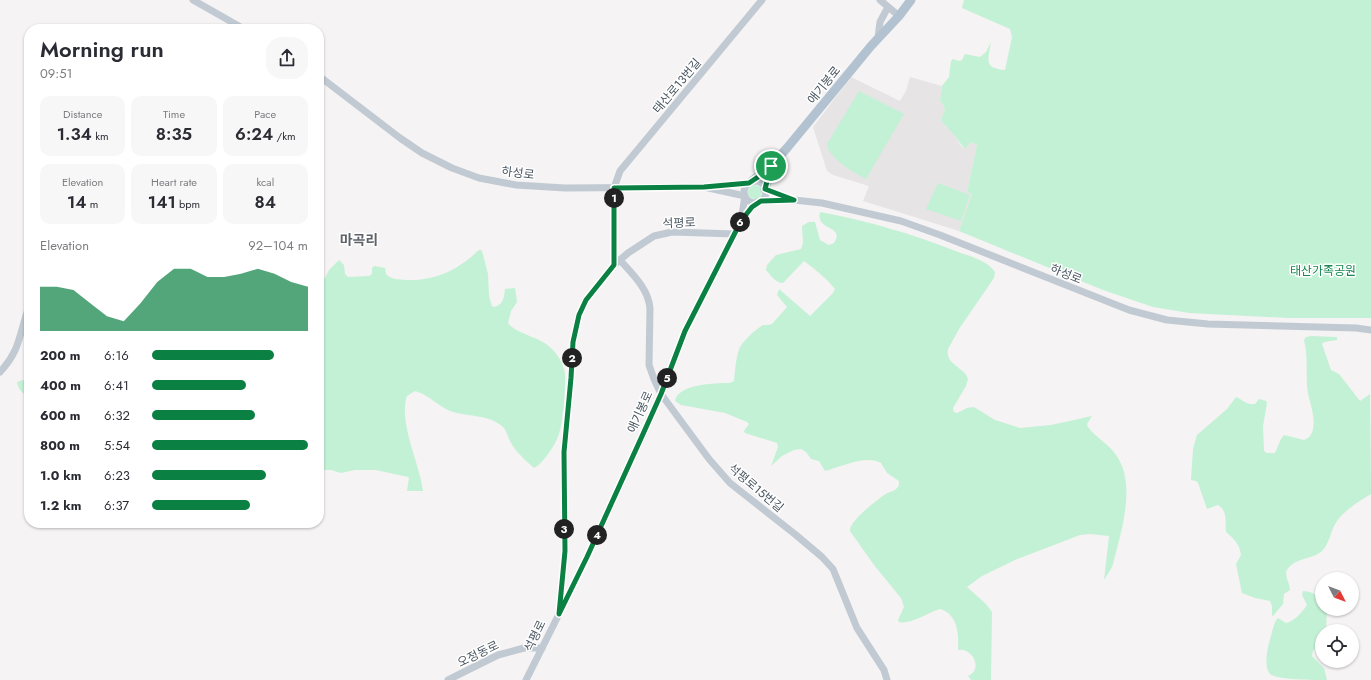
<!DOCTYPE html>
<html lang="en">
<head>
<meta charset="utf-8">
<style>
  :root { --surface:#fff; --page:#f7f7f7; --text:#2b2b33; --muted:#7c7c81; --accent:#0b8043 }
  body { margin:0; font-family:Jost,"Noto Sans KR",sans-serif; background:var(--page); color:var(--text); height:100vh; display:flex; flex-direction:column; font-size:15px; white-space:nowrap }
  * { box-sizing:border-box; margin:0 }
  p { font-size:13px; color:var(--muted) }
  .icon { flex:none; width:22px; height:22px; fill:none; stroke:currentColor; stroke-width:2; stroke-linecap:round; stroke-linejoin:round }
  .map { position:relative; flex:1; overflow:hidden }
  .panel { position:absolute; left:24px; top:24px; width:300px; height:504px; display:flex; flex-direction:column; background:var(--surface); border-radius:16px; box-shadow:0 1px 3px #0004 }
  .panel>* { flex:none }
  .needle { width:26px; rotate:132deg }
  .tools { position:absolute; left:1315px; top:572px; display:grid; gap:8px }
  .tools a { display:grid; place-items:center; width:44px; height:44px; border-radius:50%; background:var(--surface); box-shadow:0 1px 3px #0004; font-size:20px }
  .pin { position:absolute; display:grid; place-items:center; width:34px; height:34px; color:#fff; margin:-17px; border:2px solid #fff; border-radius:50%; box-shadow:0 1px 4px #0007 }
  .km { position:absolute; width:20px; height:20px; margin:-10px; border-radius:50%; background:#222; color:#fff; font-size:11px; line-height:20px; text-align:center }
  .round { display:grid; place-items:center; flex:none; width:42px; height:42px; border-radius:16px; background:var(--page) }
  .overview { display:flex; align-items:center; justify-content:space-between; height:68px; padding:0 16px }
  h1 { font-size:22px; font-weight:600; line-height:30px }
  .metrics { display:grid; grid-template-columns:repeat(3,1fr); gap:6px; height:68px; padding:4px 16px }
  .metrics div { display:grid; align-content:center; border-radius:10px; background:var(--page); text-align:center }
  .metrics b { font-size:17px; font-weight:600 }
  .metrics small { font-size:11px; font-weight:400 }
  .metrics p { font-size:11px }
  .chart { height:112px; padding:8px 16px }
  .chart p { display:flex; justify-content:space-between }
  .chart svg { width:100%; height:72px; margin-top:4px; fill:var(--accent); opacity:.7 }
  ul { padding:0 16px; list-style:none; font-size:13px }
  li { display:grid; grid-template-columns:64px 48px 1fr; align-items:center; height:30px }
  li i { height:10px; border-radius:5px; background:var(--accent) }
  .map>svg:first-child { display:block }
  .education { fill:#e6e4e5 }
  .green { fill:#c3f1d5 }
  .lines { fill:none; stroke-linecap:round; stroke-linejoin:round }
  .minor { stroke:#c1cad2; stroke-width:7 }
  .major { stroke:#b3c2d1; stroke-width:9 }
  .route-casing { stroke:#fff; stroke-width:8 }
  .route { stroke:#0b8043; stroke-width:5 }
  .labels { text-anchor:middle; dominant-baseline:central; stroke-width:3; stroke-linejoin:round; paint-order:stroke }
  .street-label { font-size:12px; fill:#4a5661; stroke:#fff }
  .park-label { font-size:12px; fill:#17864f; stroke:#fff }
  .quarter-label { font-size:14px; font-weight:bold; fill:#5f6368; stroke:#fff }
</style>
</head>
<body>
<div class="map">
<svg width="1371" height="680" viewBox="0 0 1371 680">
  <rect width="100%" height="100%" fill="#f5f3f3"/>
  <polygon class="education" points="851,77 900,101 906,91 910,77 942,86 940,100 945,109 941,119 942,122 954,135 962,147 966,148 971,142 977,145 967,192 972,194 959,231 863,201 869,186 833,175 827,171 813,127"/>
  <g class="green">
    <path d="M964,0H1371V318H1289L1189,313L1153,307L1103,290L959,231L972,194L967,192L977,145L971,142L966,148H964L954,135L942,122L941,119L945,109L940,100L942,86L949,77L951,61L953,59L959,61L962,60L965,54L980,57L986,52L991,42C990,51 984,65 995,68C999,69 1001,70 1005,70L1012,37L1010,29L962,8Z"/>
    <path d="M859,91L904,114L866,179C854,173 828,158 827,144Z"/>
    <polygon points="938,183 970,195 961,221 926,209"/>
    <circle cx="755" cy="192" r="7"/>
    <path d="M820,212C868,221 913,234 958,252C970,256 988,261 995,272L994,278L959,329L948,349C945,365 965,367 968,379L966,386L953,408L954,412L957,413L967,408L974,407L995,420L1020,428L1051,425L1092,416L1087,424L1088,427C1096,438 1109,444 1116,455C1137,484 1121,532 1113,564L1111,569L1104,580L1109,536L1090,534L1080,535L1015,560L982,576L967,587L986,604L992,612L991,680H971L968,676C984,669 972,647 958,650C959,635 958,614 940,609C929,612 910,625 899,622L898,620L904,607L901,598L874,565L850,531C849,521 876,501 884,495C888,492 893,492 896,489C899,487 899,484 899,481L887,473L881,463C867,454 840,467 825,471L819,461L811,459L806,452L801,449L794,450L782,456L771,466L778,447L777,443L745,433L744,431L749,424L747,422L725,413L681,405L675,401C678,384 715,383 730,383L734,381C735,372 736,355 740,347C745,339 755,330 763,325H768L772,324L787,307L777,295L779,289L810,316L833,293L835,289C826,278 815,269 804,261L783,283C776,283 771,276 766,270L767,265L776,255L801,249L803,243L802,226L809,222H815L820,240L829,245L834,243C846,225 815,231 820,212Z"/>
    <path d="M479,250H481L482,251L488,274L489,296L492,306L494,307C504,305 504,296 505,289L515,288L517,302L511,311L508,323C518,336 540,335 554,351C560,358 563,365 565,373C566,385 563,423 559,434C556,444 543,464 534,468C526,461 517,453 511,443C508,438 507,431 503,427C489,414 467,417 450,411C438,406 429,395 415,391L407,396C398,422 420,465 423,491H407L409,478L408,477L376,470H355L341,473L331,470H319V279L325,278L329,270L339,260L344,265L345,274L348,277L369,276L372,274V268L374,266L385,268L386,274C391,280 399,279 406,280C436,281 458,270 479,250Z"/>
    <path d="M1311,336L1337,337V340L1324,342L1322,344L1331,370L1339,374L1360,401L1370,394L1371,494C1358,502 1341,512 1334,526C1330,534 1329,544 1322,551C1312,560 1295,557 1287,570C1284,575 1290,584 1290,590L1284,594L1283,604L1273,616L1272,615V606L1270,601L1255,598L1242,593L1236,564L1241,555C1239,543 1234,539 1226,532C1225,522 1228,511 1218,505L1207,509L1198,483L1196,481L1191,480L1193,449L1197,435L1227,409L1236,397C1243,400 1246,405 1255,404L1259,399L1266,401L1267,403L1263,426L1264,451L1267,453H1275L1281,439L1284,435L1304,440C1309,438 1312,435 1313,429C1316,415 1308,400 1307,386C1306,370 1308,355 1304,340L1306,337Z"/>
    <path d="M29,379V395C22,395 19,389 17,383L19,381Z"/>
    <path d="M1303,591C1311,591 1317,595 1322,601V609H1327L1326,631H1322V640L1313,651L1312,656L1324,668L1327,680C1315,680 1277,680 1270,674C1264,667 1267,651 1269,643C1271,637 1274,621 1278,618L1286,623C1295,621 1302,612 1307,605L1302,595Z"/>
  </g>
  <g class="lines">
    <g class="minor">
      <polyline points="193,0 244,29"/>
      <polyline points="880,0 899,16"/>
      <polyline points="878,38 880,22 888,7"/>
      <polyline points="319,76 400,138 422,153 452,168 479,178 516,185 565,188 704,187 745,196 741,221 685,331 661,394 643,435 587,557 559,614"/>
      <circle cx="755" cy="192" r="11"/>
      <polyline points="712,186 749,183"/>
      <polyline points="765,189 789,198"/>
      <polyline points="761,201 794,200 822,203 901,221 940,235 1129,310 1167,320 1208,324 1356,328 1371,330"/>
      <polyline points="743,218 757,202"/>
      <path d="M620,260C632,274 648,288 650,308L649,365L654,379L661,394L709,459L730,483L796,535L822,557L833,569L857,628L884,670L887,680"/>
      <polyline points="614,265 614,188 620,171 762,0"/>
      <path d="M0,372C21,350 19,333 29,307"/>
      <polyline points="448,680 498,655 524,648 542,648"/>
      <polyline points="526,680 559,614 565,551 564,452 571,378 573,342 579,315 586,300 614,265 628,253 654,236 672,232 735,234"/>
    </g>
    <g class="major">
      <polyline points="752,181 771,166 787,148 871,46 899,16 911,0"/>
      <polyline points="765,189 771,168"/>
    </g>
  </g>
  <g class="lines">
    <g class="route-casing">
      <polygon id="route" points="771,166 765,189 794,200 761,201 752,207 741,221 685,331 661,394 643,434 587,557 559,614 565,551 564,452 571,378 573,342 579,315 586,300 614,265 614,188 704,187 749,183 758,177"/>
    </g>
    <use href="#route" class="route"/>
  </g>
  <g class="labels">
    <g class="street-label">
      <text transform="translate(824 85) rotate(-51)">애기봉로</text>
      <text transform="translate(677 86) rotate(-50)">태산로13번길</text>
      <text transform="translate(518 173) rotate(7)">하성로</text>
      <text transform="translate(679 223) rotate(-2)">석평로</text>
      <text transform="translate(1066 274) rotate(22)">하성로</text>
      <text transform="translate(640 412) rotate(-66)">애기봉로</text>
      <text transform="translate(756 488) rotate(40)">석평로15번길</text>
      <text transform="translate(535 636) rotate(-64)">석평로</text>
      <text transform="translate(478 654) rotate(-26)">오정동로</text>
    </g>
    <g class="park-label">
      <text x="1323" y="271">태산가족공원</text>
    </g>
    <g class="quarter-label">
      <text x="359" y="240">마곡리</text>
    </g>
  </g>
</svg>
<div class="tools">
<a><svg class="needle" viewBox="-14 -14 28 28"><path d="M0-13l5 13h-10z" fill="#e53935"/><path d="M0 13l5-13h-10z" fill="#7c7c81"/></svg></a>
<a><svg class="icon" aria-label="locate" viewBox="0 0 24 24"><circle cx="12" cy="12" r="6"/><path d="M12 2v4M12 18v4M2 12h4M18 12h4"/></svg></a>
</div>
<div class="pin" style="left:771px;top:166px;background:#1e9e55"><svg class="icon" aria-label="arrive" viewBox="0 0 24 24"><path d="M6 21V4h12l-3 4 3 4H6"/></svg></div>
<b class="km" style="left:614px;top:198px">1</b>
<b class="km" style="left:572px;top:358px">2</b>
<b class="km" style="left:564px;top:529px">3</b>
<b class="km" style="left:597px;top:535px">4</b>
<b class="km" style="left:667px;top:378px">5</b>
<b class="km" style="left:740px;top:222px">6</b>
<section class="panel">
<div class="overview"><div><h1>Morning run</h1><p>09:51</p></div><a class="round"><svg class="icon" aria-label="share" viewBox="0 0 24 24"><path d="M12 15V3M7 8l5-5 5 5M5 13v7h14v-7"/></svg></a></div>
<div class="metrics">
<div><p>Distance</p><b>1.34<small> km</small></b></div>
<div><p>Time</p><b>8:35</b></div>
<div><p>Pace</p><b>6:24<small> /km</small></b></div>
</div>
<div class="metrics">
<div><p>Elevation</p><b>14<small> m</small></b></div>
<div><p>Heart rate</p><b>141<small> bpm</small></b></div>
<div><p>kcal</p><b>84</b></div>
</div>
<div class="chart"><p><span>Elevation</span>92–104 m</p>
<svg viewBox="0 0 160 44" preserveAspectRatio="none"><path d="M0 44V17L10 17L20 19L30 27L40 35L50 38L60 27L70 14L80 6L90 6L100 11L110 11L120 9L130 6L140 9L150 14L160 17V44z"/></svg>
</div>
<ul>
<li><b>200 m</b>6:16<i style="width:78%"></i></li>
<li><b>400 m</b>6:41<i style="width:60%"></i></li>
<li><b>600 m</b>6:32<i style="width:66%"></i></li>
<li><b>800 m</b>5:54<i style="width:100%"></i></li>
<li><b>1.0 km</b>6:23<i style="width:73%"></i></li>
<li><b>1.2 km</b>6:37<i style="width:63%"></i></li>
</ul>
</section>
</div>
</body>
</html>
